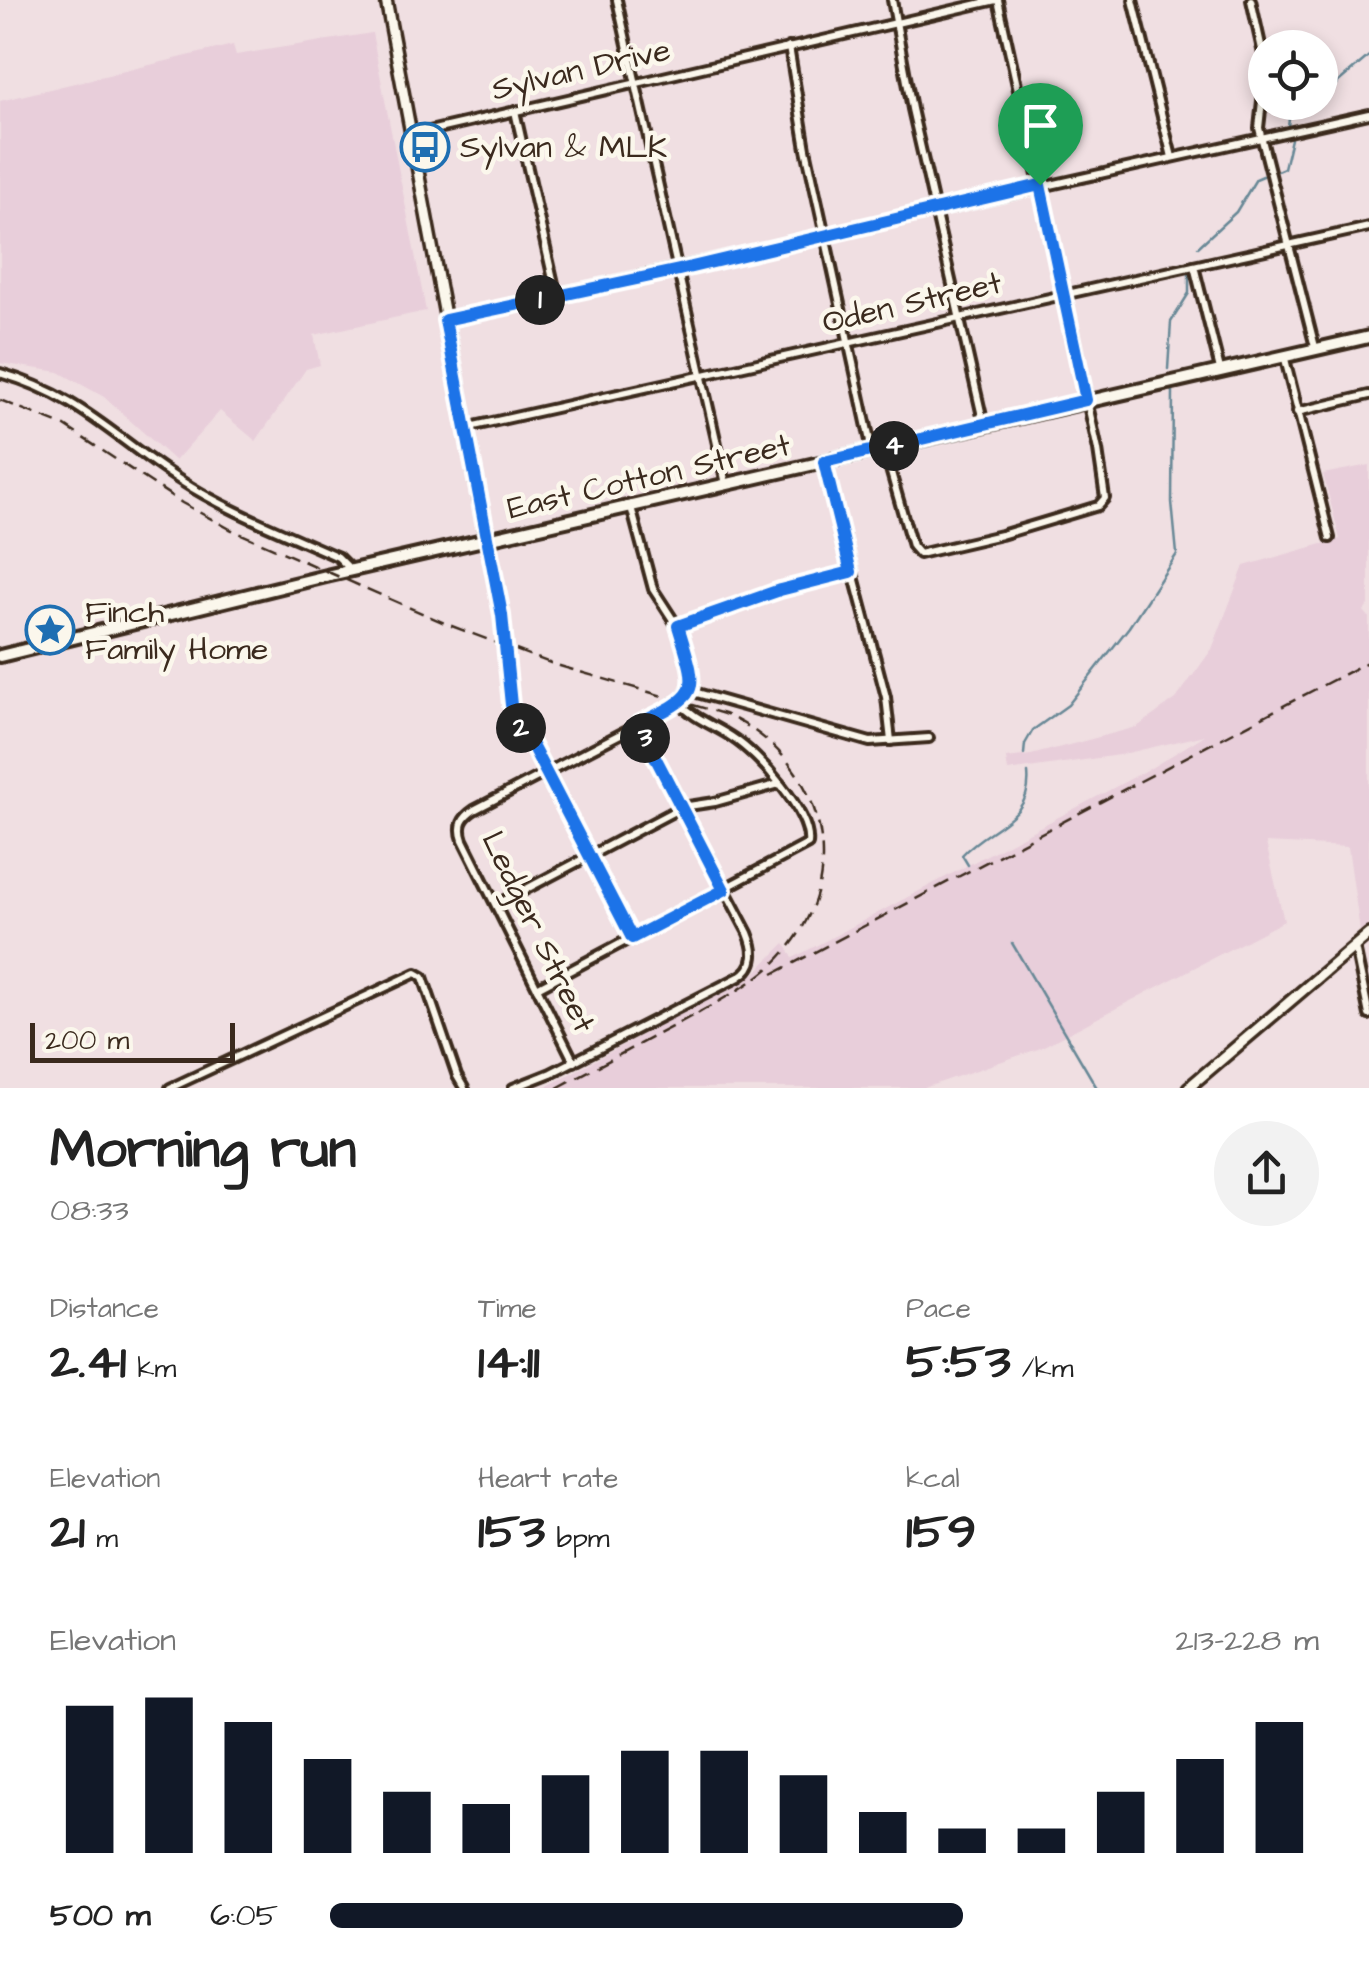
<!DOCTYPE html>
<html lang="en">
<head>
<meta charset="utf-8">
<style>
  :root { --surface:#fff; --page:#f2f2f2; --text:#222; --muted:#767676; --accent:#111827 }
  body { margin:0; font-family:"Architects Daughter",sans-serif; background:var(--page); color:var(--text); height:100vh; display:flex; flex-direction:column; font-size:38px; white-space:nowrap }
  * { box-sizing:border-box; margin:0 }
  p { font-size:32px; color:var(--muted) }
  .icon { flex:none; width:55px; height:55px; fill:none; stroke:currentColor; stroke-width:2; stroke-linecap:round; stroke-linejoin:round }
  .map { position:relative; height:1088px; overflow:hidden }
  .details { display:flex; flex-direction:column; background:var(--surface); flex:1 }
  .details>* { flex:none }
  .buttons { position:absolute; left:1248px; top:30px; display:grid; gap:20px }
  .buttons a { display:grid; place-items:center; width:90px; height:90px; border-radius:50%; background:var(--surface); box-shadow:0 5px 15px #0003; font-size:50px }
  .scale { position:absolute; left:30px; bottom:25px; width:205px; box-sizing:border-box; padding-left:10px; border:5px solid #3b2a1e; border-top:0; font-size:28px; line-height:35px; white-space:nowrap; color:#3b2a1e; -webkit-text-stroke:8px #fbf7ec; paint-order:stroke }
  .pin { position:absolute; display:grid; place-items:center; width:85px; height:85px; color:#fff; margin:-102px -42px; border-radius:50% 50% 50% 0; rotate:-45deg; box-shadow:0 0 10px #0007 }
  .pin .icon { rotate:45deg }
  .km { position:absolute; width:50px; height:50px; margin:-25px; border-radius:50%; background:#222; color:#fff; font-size:28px; line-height:50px; text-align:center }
  .round { display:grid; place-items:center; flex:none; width:105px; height:105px; border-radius:52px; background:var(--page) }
  .summary { display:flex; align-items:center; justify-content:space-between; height:170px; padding:0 50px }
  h1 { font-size:55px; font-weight:700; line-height:75px }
  .metrics { display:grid; grid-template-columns:repeat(3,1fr); gap:15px; height:170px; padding:10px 50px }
  .metrics div { display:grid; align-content:center }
  .metrics b { font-size:50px; font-weight:700 }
  .metrics small { font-size:28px; font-weight:400 }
  .metrics p { font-size:28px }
  .chart { height:280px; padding:20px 50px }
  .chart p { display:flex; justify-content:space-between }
  .chart svg { width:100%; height:180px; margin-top:10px; stroke:var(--accent); stroke-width:6 }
  ul { padding:0 50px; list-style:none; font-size:32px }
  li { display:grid; grid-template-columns:160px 120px 1fr; align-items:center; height:75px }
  li i { height:25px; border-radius:12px; background:var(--accent) }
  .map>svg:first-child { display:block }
  .built { fill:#e8ceda }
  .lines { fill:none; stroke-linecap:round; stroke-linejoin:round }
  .stream { stroke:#678896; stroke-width:2.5 }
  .minor-casing { stroke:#3b2a1e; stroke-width:14 }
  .tertiary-casing { stroke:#3b2a1e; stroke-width:16 }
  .secondary-casing { stroke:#3b2a1e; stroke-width:18 }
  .minor { stroke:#fbf7ec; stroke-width:6 }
  .tertiary { stroke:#fbf7ec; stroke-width:9 }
  .secondary { stroke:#fbf7ec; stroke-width:10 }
  .rail { stroke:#3b2a1e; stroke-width:2.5; stroke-dasharray:15 8; stroke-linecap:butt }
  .route-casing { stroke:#fff; stroke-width:20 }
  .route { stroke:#1a73e8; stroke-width:12 }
  .labels { text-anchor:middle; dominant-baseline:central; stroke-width:9; stroke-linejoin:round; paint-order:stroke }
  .street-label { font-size:32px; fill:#3b2a1e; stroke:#fbf7ec }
  .poi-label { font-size:32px; fill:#3b2a1e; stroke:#fbf7ec; text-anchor:start }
</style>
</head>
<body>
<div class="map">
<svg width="1369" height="1088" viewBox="0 0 1369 1088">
  <rect width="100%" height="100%" fill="#f0dfe2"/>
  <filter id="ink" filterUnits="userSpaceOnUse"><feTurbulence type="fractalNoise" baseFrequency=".01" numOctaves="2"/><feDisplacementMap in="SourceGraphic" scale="20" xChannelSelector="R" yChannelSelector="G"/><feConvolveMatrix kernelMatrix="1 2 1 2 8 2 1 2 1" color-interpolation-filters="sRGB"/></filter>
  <g filter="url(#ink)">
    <g class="built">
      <polygon points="372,33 426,311 314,335 320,365 306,369 256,441 220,411 175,461 104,397 59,372 0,363 0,101 233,45 236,55"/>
      <polygon points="1369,465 1369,605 1364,611 1369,617 1369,925 1360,931 1348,847 1266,843 1284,921 1038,1049 924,1088 544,1088 755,973 785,943 793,958 1151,768 1205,735 1119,755 1008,771 1006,758 1031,755 1137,727 1176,699 1212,649 1244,566 1340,539 1323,474"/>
    </g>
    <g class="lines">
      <g class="stream">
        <polyline points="1320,92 1329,90 1369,56"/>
        <polyline points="1288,126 1291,102"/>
        <polyline points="1277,171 1284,168 1291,139"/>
        <polyline points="1198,247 1236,212 1256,179 1263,176"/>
        <polyline points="1168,369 1171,322 1189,293 1189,275"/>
        <polyline points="1024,754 1025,744 1033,730 1068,705 1129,627 1177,554 1172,502 1173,390"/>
        <path d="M968,865L962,855C989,825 1033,820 1028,773"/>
        <polyline points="1012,943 1097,1088"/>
      </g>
      <g class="minor-casing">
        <g id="minor">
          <polyline points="617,0 726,484"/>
          <polyline points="892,0 912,109 984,425"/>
          <polyline points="1133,0 1172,157"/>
          <polyline points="1251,0 1265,63"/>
          <polyline points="789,47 806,149 872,450"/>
          <polyline points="1265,74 1259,128 1315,347"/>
          <polyline points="515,111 557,297"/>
          <polyline points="412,135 996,0"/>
          <polyline points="1194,266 1220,369"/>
          <polyline points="445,320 1369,114"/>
          <polyline points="1284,355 1330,538"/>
          <path d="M0,373C80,396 112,436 178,479C227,511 285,533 338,557L351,570"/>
          <polyline points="1297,412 1369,395"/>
          <polyline points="465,428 1369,227"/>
          <polyline points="884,448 912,546 919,554 1001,535 1098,506 1105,498 1098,450 998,0"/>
          <polyline points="824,463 886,697 891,741"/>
          <polyline points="487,540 502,610 508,690 514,714 633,938"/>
          <polyline points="677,626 780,590 851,572"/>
          <polyline points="690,691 870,742 929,738"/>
          <polyline points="496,905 682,807 715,802 779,784"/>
          <polyline points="1355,947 1369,1015"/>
          <path d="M537,988L808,844C812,813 758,754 733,738C716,726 694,719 680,703"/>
          <path d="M574,1062L463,840C458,826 462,818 474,810L680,703L692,683L685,650L677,626L653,589L631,507"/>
          <polyline points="170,1088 416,973 423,977 457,1076 464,1088"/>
          <path d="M513,1088L551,1073L739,977C757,966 755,950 748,933L638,724"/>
        </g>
      </g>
      <g class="tertiary-casing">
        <g id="tertiary">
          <polyline points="386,0 487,540"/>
          <polyline points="1188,1088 1369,934"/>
        </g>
      </g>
      <g class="secondary-casing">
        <polyline id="secondary" points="0,656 326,576 1369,337"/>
      </g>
      <use href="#minor" class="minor"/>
      <use href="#tertiary" class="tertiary"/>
      <use href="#secondary" class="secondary"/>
      <g class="rail">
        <path d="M0,400L65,426L182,503L230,529L449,625L553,664L724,714C820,755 856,872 784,953C761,980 727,996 697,1014"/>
        <polyline points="773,974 1369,661"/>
        <polyline points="557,1088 707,1008"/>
      </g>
    </g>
  </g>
  <g class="lines" filter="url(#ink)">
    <g class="route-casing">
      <path id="route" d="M1040,185L1086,400L824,462L851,572L780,590L678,626C699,694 702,693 638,724L724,890L632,938L511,705L502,615L445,320L679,270Z"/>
    </g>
    <use href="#route" class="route"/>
  </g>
  <defs>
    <g id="bus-ring" transform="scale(2.5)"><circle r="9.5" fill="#fbf7ec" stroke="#1f6fb2" stroke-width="1.5"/><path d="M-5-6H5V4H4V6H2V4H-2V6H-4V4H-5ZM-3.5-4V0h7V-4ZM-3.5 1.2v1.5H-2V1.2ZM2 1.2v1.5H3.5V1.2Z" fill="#1f6fb2"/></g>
    <g id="sight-ring" transform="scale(2.5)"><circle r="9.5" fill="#fbf7ec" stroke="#1f6fb2" stroke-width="1.5"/><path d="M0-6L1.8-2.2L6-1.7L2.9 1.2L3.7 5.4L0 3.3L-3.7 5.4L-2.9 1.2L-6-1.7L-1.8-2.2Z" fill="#1f6fb2"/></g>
  </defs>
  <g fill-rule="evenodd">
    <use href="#bus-ring" x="425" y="147"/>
    <use href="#sight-ring" x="50" y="630"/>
  </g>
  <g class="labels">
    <g class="street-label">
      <text transform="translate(581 70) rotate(-13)">Sylvan Drive</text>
      <text transform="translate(912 303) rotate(-13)">Oden Street</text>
      <text transform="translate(649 477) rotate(-13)">East Cotton Street</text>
      <text transform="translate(538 932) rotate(64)">Ledger Street</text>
    </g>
    <g class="poi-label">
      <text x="460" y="147">Sylvan &amp; MLK</text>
      <text x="85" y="612">Finch<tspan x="85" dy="37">Family Home</tspan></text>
    </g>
  </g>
</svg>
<div class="buttons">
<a><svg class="icon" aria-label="locate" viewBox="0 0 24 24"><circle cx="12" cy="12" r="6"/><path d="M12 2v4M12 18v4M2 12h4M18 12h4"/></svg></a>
</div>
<div class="scale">200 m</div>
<div class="pin" style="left:1040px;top:185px;background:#1e9e55"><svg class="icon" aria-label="arrive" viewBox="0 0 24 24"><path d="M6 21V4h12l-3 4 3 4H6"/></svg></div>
<b class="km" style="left:540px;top:300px">1</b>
<b class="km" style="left:521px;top:728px">2</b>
<b class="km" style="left:645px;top:738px">3</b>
<b class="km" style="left:894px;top:446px">4</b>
</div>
<section class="details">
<div class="summary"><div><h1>Morning run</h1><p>08:33</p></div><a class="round"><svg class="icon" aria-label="share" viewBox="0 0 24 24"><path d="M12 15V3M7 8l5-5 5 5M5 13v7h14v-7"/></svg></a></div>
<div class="metrics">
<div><p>Distance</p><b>2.41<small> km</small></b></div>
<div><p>Time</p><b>14:11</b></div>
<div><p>Pace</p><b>5:53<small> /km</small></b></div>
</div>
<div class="metrics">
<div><p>Elevation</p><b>21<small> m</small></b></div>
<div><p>Heart rate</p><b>153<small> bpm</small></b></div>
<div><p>kcal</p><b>159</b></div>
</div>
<div class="chart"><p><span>Elevation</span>213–228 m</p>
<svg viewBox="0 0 160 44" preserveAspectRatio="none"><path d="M5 44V8M15 44V6M25 44V12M35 44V21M45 44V29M55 44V32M65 44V25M75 44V19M85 44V19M95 44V25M105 44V34M115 44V38M125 44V38M135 44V29M145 44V21M155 44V12"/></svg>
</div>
<ul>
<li><b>500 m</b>6:05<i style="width:64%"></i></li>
</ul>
</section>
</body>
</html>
